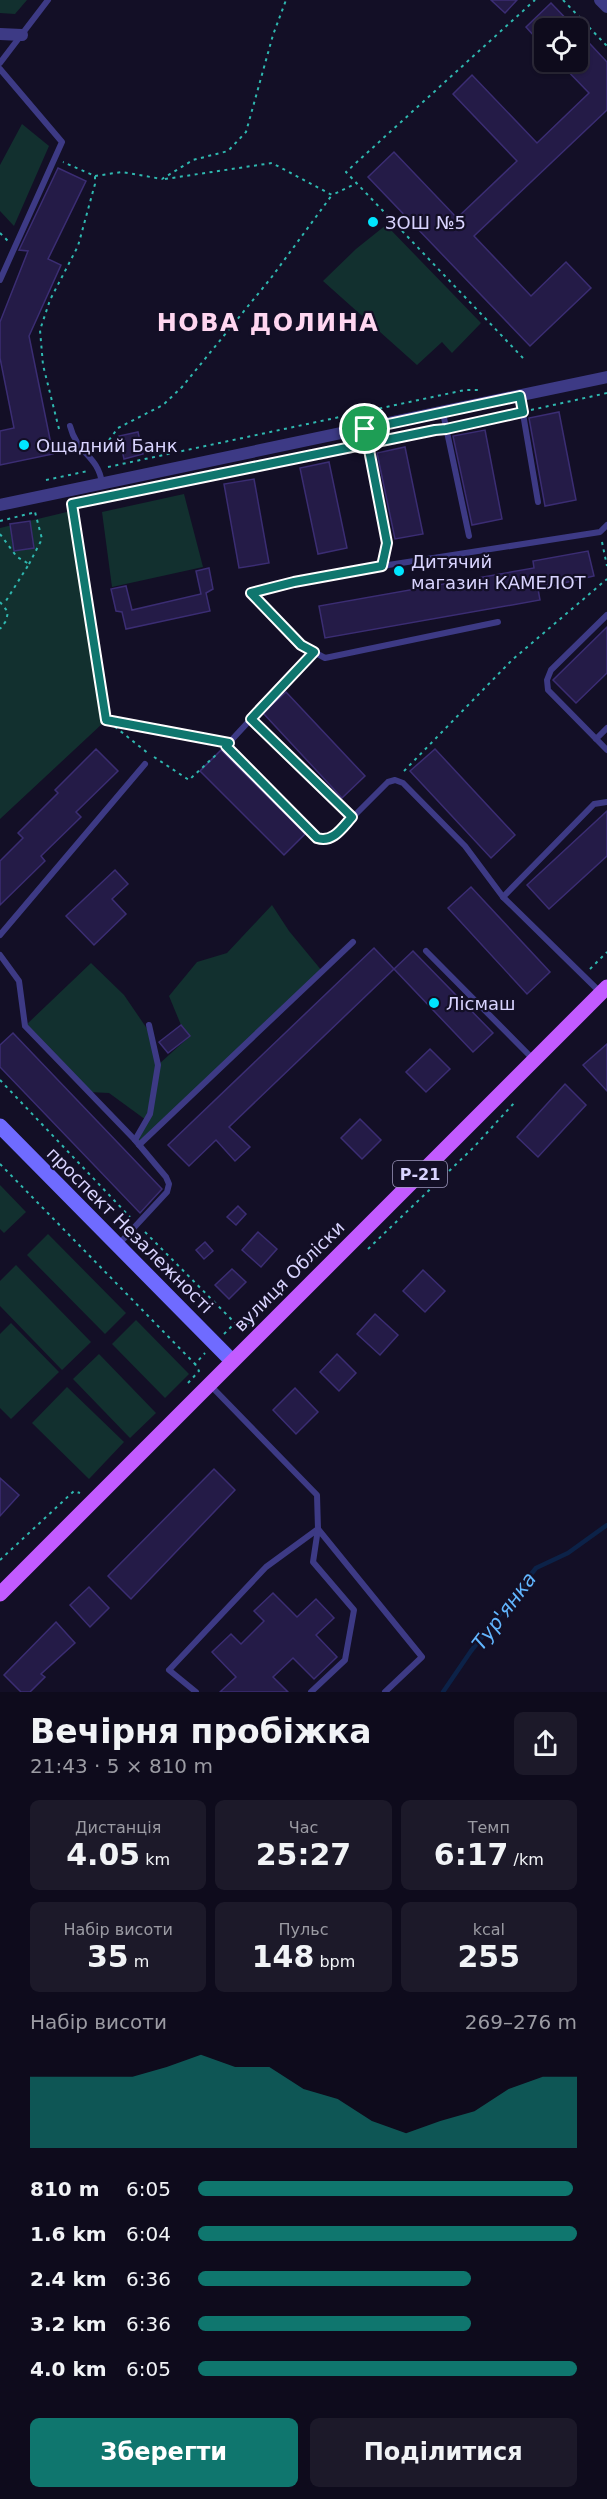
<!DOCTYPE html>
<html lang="uk">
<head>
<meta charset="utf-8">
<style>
  :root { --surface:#0e0b1c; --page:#1c1929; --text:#f1f3f6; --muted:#9b9ba3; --line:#2e2b3b; --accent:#0f766e }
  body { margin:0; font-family:"DejaVu Sans",sans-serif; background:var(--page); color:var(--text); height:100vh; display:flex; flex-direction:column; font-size:22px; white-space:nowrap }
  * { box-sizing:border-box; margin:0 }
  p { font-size:20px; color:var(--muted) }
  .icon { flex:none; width:33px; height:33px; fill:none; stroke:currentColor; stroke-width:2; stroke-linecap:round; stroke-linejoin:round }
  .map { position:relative; height:1692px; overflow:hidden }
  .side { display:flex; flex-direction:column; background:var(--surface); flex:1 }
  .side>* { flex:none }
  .tools { position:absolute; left:534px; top:18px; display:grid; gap:12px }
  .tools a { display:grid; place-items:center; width:54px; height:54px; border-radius:9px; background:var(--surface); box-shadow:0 2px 4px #0004,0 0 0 2px var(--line); font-size:30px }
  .pin { position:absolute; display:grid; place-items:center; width:51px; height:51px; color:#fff; margin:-26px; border:3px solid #fff; border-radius:50%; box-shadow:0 2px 6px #0007 }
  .round { display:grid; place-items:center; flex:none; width:63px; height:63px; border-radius:9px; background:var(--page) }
  .headline { display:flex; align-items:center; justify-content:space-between; height:102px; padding:0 30px }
  h1 { font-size:33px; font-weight:800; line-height:45px }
  .stats { display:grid; grid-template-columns:repeat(3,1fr); gap:9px; height:102px; padding:6px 30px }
  .stats div { display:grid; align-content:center; border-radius:9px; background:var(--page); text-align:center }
  .stats b { font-size:30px; font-weight:800 }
  .stats small { font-size:16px; font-weight:400 }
  .stats p { font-size:16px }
  .chart { height:168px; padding:12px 30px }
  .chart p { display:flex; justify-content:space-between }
  .chart svg { width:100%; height:108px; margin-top:6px; fill:var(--accent); opacity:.7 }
  .primary-button { display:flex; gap:12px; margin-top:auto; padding:12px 30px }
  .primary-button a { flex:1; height:69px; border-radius:9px; background:var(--accent); color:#fff; font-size:24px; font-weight:800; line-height:69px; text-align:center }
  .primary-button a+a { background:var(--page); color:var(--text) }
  ul { padding:0 30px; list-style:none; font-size:20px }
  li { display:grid; grid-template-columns:96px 72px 1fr; align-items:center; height:45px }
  li i { height:15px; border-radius:8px; background:var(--accent) }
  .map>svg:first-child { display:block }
  .green { fill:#12302f }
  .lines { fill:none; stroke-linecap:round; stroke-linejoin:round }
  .stream { stroke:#0c2248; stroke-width:4.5 }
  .building { fill:#241b47; stroke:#3b2d73; stroke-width:1.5 }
  .path { stroke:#2fb8b0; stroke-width:2; stroke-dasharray:3 4.5; stroke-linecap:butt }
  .service { stroke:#3d3a85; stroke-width:6 }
  .minor { stroke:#3d3a85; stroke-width:12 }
  .secondary { stroke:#6f6bff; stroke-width:15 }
  .primary { stroke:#c25bff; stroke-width:15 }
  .route-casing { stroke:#fff; stroke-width:12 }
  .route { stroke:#0f766e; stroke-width:8 }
  .poi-dot { fill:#00e5ff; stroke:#130f26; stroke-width:2 }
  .labels { text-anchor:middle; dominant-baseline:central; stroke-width:4.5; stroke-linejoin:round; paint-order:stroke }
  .shield { fill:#130f26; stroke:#9e99be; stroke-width:1.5 }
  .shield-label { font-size:16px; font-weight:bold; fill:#d9d4ff }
  .poi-label { font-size:18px; fill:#d9d4ff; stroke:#130f26; text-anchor:start }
  .street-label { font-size:18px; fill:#d9d4ff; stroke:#130f26 }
  .water-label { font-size:20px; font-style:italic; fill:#62b6ff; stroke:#130f26 }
  .district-label { font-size:24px; font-weight:bold; letter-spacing:1.5px; fill:#ffd6f0; stroke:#130f26 }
</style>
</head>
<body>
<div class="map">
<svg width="607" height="1692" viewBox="0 0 607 1692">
  <rect width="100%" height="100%" fill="#130f26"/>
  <g class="green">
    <polygon points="0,0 27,0 15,14 0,13"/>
    <polygon points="22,124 49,146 14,226 0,211 0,165"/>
    <polygon points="386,225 481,323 452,353 442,342 417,365 323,281 356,249"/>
    <polygon points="184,494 203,567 112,587 102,512"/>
    <polygon points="71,511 103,723 0,819 0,528"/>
    <polygon points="272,905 289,931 322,971 139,1145 135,1140 146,1120 109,1093 88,1092 25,1026 91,963 124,995 150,1033 159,1064 190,1036 181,1025 169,996 197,962 227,953"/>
    <polygon points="0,1185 26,1212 4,1233 0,1229"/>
    <polygon points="48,1234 126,1313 105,1334 27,1255"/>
    <polygon points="16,1265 91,1342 62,1370 0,1306 0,1281"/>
    <polygon points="136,1320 189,1374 165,1398 112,1344"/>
    <polygon points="11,1323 59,1372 11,1419 0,1408 0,1334"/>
    <polygon points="99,1354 156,1413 130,1438 73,1379"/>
    <polygon points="67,1387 124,1442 89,1479 32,1423"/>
  </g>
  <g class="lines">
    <polyline class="stream" points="443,1692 471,1651 536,1568 568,1553 607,1525"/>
  </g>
  <g class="building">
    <polygon points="491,0 517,0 505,13"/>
    <polygon points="551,3 575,28 544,28 544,47 526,27"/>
    <polygon points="578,31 607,62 607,110 474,236 531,296 566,262 591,288 530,346 368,177 394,152 457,218 517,161 453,94 472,75 537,143 589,93 559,62 578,62"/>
    <polygon points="58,168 86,181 48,259 61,265 29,336 53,454 0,465 0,431 14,428 0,358 0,322 28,251 19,250"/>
    <polygon points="559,412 576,500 545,506 529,418"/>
    <polygon points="485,430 502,519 472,525 453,436"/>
    <polygon points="138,432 143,454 124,459 119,436"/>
    <polygon points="405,447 423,534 395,539 377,453"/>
    <polygon points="329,462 347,548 318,554 300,468"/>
    <polygon points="254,479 269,563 239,568 224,484"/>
    <polygon points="30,521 34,548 14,551 10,524"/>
    <polygon points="588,551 594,576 538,589 540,600 325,638 319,606 534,568 533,561"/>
    <polygon points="209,568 213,589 206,593 210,611 126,629 122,612 116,611 111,589 126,586 132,610 201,594 196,571"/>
    <polygon points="607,627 607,673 576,703 553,680"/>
    <polygon points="286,692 365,776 342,798 263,713"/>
    <polygon points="96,749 118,771 76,812 81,817 41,856 45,861 0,905 0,861 23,838 18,833 58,793 55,790"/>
    <polygon points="435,749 515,835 491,858 410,771"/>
    <polygon points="221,750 305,834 284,855 200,771"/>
    <polygon points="607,811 607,856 549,909 527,885"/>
    <polygon points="115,870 128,884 112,899 126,914 94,945 66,916"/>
    <polygon points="471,887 550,972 527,994 448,908"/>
    <polygon points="374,948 394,969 229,1127 250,1147 235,1161 216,1140 189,1166 168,1145"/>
    <polygon points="413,951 493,1033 473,1052 394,969"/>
    <polygon points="181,1025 190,1036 168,1053 159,1042"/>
    <polygon points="13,1033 162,1189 140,1213 0,1067 0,1045"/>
    <polygon points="607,1044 607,1091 583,1065"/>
    <polygon points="430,1049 450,1069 426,1092 406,1072"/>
    <polygon points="565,1084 586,1105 538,1157 517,1137"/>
    <polygon points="360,1119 381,1140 362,1159 341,1138"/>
    <polygon points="238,1206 246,1214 236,1225 227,1217"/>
    <polygon points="258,1232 277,1249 261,1267 242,1250"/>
    <polygon points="205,1242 213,1251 204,1259 196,1250"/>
    <polygon points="232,1269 246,1282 229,1299 215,1285"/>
    <polygon points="423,1270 445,1291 425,1312 403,1291"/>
    <polygon points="375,1314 398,1335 380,1355 357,1334"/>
    <polygon points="337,1354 356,1373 339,1391 320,1372"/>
    <polygon points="295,1388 318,1412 296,1434 273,1410"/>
    <polygon points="214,1469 235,1490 131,1599 108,1576"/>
    <polygon points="0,1478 19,1495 0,1516"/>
    <polygon points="89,1587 109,1608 90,1627 70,1605"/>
    <polygon points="273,1593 297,1617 316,1599 334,1618 316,1635 337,1657 314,1679 293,1658 273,1677 288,1692 220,1692 236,1677 212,1652 231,1634 241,1644 264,1621 254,1611"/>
    <polygon points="56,1622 75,1643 41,1674 45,1677 30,1692 21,1692 4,1675"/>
  </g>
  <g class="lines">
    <g class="path">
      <polyline points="563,0 607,46"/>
      <polyline points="95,176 122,172 162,179 193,160 228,151 246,132 273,35 286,0"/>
      <polyline points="165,179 272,163 332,195 357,183"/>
      <polyline points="0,233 8,241"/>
      <polyline points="523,358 346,172 535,0"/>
      <polyline points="531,410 607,393"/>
      <polyline points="455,426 514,414"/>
      <polyline points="59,429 43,365 40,330 50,300 78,246 95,184 95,176 63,162"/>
      <polyline points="379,442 438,430"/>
      <polyline points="100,452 118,428 163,405 182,387 271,278 332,195"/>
      <polyline points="108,467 465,390 478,390"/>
      <polyline points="46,480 88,471"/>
      <polyline points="167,485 359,446"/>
      <polyline points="72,504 106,720 219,741"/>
      <polyline points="0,521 32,513"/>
      <polyline points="0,534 17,557 29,564 4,604"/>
      <polyline points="602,542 607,566"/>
      <polyline points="29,564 42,539 35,512"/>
      <polyline points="0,602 8,612 6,621 0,629"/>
      <polyline points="257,713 307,660"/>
      <polyline points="109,722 149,754"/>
      <polyline points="154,757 189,780 218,753"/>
      <polyline points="404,771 512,660 607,579"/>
      <polyline points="590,969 607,952"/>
      <polyline points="0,1080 130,1217"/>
      <polyline points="0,1164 195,1364 205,1353"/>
      <polyline points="145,1232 235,1323 243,1328 254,1318"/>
      <polyline points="368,1249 473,1148 515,1102"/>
      <polyline points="224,1334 235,1323"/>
      <polyline points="188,1383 199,1371 195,1364"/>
      <polyline points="0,1560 74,1491 80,1493"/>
    </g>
    <g class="service">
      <polyline points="0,63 48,0"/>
      <polyline points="0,69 62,142 0,280"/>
      <polyline points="520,396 538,502"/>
      <polyline points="443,413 469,536"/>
      <path d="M70,426C77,454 98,455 102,483"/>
      <polyline points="365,430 387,543 382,566 600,532 607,525"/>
      <polyline points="382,566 294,582 251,593 301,645 325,658 498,622"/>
      <polyline points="607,615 551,670 547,680 548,690 607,750"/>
      <polyline points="596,739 607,728"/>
      <polyline points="352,817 251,719 226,746 317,838 325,840 333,837 388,782 395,780 403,783 465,846 503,897 600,992"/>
      <polyline points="503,897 594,804 607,802"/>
      <polyline points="0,935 145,764"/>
      <polyline points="426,951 533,1059"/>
      <polyline points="0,955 19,981 25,1026 135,1140 166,1177 169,1184 167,1192 117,1246"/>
      <polyline points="135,1140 150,1114 158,1065 149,1025"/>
      <polyline points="139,1145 353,942"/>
      <polyline points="210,1385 317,1495 318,1529 422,1657 385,1692"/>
      <polyline points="196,1692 169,1670 266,1567 318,1529"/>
      <polyline points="311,1692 345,1660 354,1610 313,1562 318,1529"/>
    </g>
    <g class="minor">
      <polyline points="600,0 607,7"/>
      <polyline points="0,34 22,35"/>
      <polyline points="0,505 607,377"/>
    </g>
    <polyline class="secondary" points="0,1126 232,1361"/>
    <polyline class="primary" points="0,1594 607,987"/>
  </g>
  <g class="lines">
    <g class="route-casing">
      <path id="route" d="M365,429L387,543L382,566L294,582L251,593L301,645L314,652L251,719L352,817C342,828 333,843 317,838L226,746L229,743L106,720L72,504C193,479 314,455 435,430L446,429L523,412L520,396L365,429"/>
    </g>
    <use href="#route" class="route"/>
  </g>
  <g class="poi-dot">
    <circle cx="373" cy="222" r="6"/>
    <circle cx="24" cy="445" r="6"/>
    <circle cx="399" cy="571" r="6"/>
    <circle cx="434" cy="1003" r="6"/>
  </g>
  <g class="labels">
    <rect class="shield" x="393" y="1161" width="54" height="26" rx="4.5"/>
    <g class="shield-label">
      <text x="420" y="1174">Р-21</text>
    </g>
    <g class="poi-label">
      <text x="385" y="222">ЗОШ №5</text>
      <text x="36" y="445">Ощадний Банк</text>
      <text x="411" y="561">Дитячий<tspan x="411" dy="21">магазин КАМЕЛОТ</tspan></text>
      <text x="446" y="1003">Лісмаш</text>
    </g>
    <g class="street-label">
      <text transform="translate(130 1230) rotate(45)">проспект Незалежності</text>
      <text transform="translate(289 1276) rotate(-45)">вулиця Обліски</text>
    </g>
    <g class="water-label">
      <text transform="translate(504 1611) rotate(-53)">Тур'янка</text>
    </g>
    <g class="district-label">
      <text x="268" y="323">НОВА ДОЛИНА</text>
    </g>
  </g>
</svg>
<div class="tools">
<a><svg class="icon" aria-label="locate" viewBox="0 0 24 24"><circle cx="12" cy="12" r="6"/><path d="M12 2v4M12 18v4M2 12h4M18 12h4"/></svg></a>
</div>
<div class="pin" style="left:365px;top:429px;background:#1e9e55"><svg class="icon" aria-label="arrive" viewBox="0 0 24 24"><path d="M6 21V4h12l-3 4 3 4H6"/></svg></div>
</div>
<section class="side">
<div class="headline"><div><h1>Вечірня пробіжка</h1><p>21:43 · 5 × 810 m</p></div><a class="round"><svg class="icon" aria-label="share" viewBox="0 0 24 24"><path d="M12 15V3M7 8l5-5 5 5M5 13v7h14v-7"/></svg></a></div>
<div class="stats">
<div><p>Дистанція</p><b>4.05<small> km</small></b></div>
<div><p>Час</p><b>25:27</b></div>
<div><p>Темп</p><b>6:17<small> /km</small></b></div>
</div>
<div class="stats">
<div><p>Набір висоти</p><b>35<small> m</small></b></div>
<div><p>Пульс</p><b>148<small> bpm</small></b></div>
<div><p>kcal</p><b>255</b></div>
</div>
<div class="chart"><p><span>Набір висоти</span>269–276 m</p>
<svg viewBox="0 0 160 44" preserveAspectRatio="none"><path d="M0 44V15L10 15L20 15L30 15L40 11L50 6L60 11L70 11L80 20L90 24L100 33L110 38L120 33L130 29L140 20L150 15L160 15V44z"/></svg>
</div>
<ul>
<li><b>810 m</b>6:05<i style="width:99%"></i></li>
<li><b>1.6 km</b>6:04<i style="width:100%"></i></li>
<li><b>2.4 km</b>6:36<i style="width:72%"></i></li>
<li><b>3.2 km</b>6:36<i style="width:72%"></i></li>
<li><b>4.0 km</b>6:05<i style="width:100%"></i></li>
</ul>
<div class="primary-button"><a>Зберегти</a><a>Поділитися</a></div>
</section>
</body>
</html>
